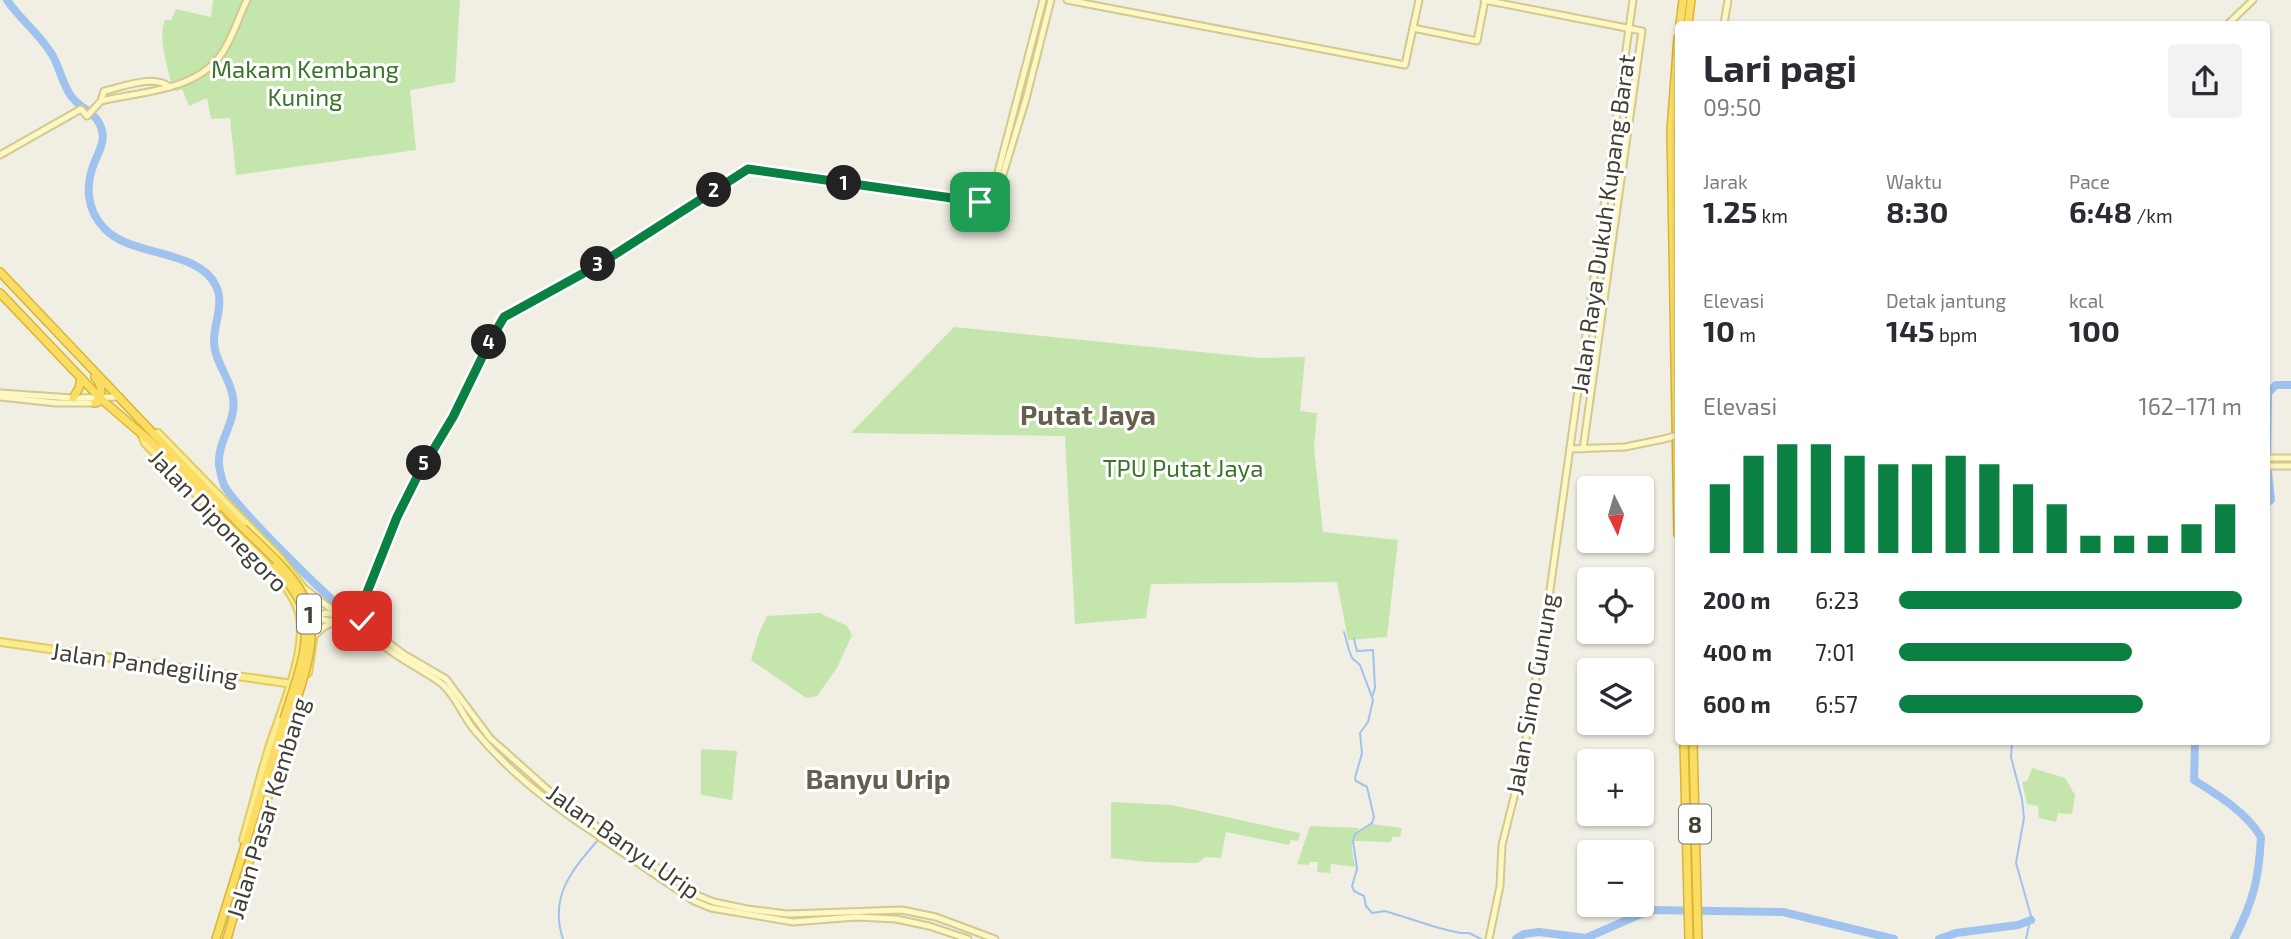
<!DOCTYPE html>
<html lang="id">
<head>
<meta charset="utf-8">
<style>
  :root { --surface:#fff; --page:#f2f2f3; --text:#2b2b33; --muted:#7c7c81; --accent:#0b8043 }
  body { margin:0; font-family:"Exo 2",sans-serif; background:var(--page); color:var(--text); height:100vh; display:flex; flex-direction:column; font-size:26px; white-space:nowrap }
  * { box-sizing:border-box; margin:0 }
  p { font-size:23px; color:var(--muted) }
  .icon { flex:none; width:38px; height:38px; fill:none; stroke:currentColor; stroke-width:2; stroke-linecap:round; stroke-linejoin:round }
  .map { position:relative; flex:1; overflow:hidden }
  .sheet { position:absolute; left:1675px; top:21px; width:595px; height:724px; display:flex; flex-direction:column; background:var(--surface); border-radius:7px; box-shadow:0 2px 5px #0004 }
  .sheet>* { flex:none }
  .needle { width:46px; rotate:175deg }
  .controls { position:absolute; left:1577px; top:476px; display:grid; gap:14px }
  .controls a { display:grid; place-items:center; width:77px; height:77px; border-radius:7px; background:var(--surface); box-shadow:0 2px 5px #0004; font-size:35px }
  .pin { position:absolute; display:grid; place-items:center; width:60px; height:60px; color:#fff; margin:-30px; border-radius:14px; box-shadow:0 4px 10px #0006 }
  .km { position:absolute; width:35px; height:35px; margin:-18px; border-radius:50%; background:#222; color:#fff; font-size:19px; line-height:35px; text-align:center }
  .round { display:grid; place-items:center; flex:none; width:74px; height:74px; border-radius:7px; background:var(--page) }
  .summary { display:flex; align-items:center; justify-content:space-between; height:119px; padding:0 28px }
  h1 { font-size:38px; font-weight:700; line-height:52px }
  .figures { display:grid; grid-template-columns:repeat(3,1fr); gap:10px; height:119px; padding:7px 28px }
  .figures div { display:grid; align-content:center }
  .figures b { font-size:30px; font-weight:700 }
  .figures small { font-size:19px; font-weight:400 }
  .figures p { font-size:19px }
  .chart { height:196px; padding:14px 28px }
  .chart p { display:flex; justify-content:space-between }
  .chart svg { width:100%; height:126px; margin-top:7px; stroke:var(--accent); stroke-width:6 }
  ul { padding:0 28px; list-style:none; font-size:23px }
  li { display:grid; grid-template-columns:112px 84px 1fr; align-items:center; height:52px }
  li i { height:18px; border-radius:9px; background:var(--accent) }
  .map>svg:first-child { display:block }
  .green { fill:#c4e6ac }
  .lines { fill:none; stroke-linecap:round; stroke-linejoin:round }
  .stream { stroke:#9fc3ee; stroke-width:2 }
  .river { stroke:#9fc3ee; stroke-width:8 }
  .secondary-casing { stroke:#d1c993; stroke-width:9 }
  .primary-casing { stroke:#e1cc62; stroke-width:10 }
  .highway-casing { stroke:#dab435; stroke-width:10 }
  .secondary { stroke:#fef7c1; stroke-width:5 }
  .primary { stroke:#fcec91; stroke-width:6 }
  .highway { stroke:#fbdd64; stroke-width:7 }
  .secondary-bridge-casing { stroke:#d1c993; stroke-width:9; stroke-linecap:butt }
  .highway-bridge-casing { stroke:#dab435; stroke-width:10; stroke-linecap:butt }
  .secondary-bridge { stroke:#fef7c1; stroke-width:5 }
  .highway-bridge { stroke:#fbdd64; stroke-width:7 }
  .route-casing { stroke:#fff; stroke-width:14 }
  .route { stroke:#0b8043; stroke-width:9 }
  .labels { text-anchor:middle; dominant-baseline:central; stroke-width:6; stroke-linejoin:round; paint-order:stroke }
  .shield { fill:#fff; stroke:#7b7971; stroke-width:2 }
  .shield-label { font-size:23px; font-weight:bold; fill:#433f34 }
  .park-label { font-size:24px; fill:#3b7329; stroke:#fff }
  .street-label { font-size:24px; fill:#433f34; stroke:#fff }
  .quarter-label { font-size:28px; font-weight:bold; fill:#665f4b; stroke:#fff }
</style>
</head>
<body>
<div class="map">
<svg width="2291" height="939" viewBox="0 0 2291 939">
  <rect width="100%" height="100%" fill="#f1efe3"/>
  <g class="green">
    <path d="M213,0H460L455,82L410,90L416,150L236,175L230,118L211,119L207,98L189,106L182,89L176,91L172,88C169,68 157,40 165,20H171L176,9L211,17Z"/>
    <polygon points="954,327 1260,358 1305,357 1300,411 1317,413 1314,448 1323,532 1398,540 1387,637 1348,640 1337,582 1151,584 1146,618 1075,624 1065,436 851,433"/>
    <polygon points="820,613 847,626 852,635 837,668 817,696 806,698 751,660 759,633 767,616"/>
    <polygon points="701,749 737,751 732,800 701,795"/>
    <polygon points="2032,768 2065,778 2075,795 2072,814 2058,813 2056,822 2039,818 2038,806 2027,804 2022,782 2027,781"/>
    <polygon points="1111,802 1172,805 1300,833 1298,841 1291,840 1289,845 1226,832 1221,858 1205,857 1198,863 1148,862 1111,858"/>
    <polygon points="1372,824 1402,828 1400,837 1392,837 1391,842 1354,841 1355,835"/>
    <path d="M1310,826L1360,828C1347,839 1353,853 1355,867L1331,864L1330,873L1317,872L1318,862H1310L1309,865L1297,864Z"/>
  </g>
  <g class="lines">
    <g class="stream">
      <polyline points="1344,632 1349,650 1352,658 1360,665 1373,700 1368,722 1360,733 1362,753 1355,778 1356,781 1367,787 1374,817 1372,823 1355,834 1353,841 1357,869 1352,886 1354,891 1364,896 1366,906 1372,913 1385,911 1439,928 1460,933 1469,933 1481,939"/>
      <polyline points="1354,639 1357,651 1373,650 1375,688 1372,697"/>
      <polyline points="2012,742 2011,757 2022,799 2024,818 2016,863 2031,916 2026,939"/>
      <path d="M563,939C549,897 571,871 598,840"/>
    </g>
    <g class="river">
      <path d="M7,0C21,21 42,35 54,58C60,70 63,85 71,96C81,110 98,112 102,131C105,141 99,151 95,161C85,185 86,210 105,229C131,257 199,249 216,286C225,304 213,325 214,343C215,363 231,379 233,398C237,422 217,441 219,465C220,471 222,480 224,485C233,504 331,602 350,614"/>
      <polyline points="2266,503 2271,500 2267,464 2268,393 2276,385 2291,385"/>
      <path d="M2195,742L2194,780C2218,795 2246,812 2261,837C2259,879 2253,902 2234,939"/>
      <polyline points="1516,939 1524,934 1539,932 1586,938 1650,910 1783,912 1894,939"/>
      <polyline points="1939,939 1956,933 2018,925 2031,920"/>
    </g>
    <g class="secondary-casing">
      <g id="secondary">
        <polyline points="1067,0 1405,65 1419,0"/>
        <polyline points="1484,0 1642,31 1583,449"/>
        <polyline points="1724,24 1728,0"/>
        <polyline points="2228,24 2253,0"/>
        <polyline points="1413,28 1477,41 1485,0"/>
        <path d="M101,101C143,91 200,91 224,50C234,34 239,16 247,0"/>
        <path d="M0,155L81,109L87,116L101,101L104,91C123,87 153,74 170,87"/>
        <polyline points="990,203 1043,0"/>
        <polyline points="0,393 73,398 120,397"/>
        <polyline points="0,397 56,403 98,403"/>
        <polyline points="1570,449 1625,447 1664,439"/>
        <polyline points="2266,458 2291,458"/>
        <polyline points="2266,466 2291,466"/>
        <polyline points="304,588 335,612"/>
        <path d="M311,616C326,624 343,618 358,626C370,632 380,644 392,652C408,664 427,672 442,684C457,697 463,718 476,732C510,773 554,807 599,836"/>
        <polyline points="312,618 326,613 359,621 405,655 446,679 490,738 555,796 603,831"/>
        <polyline points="348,622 354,619 360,610 397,517 417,477 453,417 490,341 504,317 600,264 748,169 994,204 1026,99 1051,0"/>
        <polyline points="315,635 324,627 334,622"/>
        <polyline points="606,833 699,896 714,902 747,909 787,914 902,910 936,917 995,939"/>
        <polyline points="601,838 694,901 711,908 793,922 856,917 896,919 929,926 968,939"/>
        <polyline points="1489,939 1500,886 1502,845 1521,769 1548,604 1633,0"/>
      </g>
    </g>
    <g class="primary-casing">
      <g id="primary">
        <path d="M141,433L145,443C170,469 195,494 221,519C244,541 291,582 299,613C309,652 277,718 266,758C258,785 251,813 243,840"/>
        <polyline points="154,433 158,433 280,558 302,586 310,603 315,626 308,673"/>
        <polyline points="0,642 293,684"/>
        <polyline points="603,831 606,833"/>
        <polyline points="599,836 601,838"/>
      </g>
    </g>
    <g class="highway-casing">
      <g id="highway">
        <polyline points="1680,24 1683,0"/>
        <polyline points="1688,24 1691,0"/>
        <polyline points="1678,38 1671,130 1678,534"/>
        <polyline points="0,272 243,528"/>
        <polyline points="0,293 100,398 151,442 218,508"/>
        <polyline points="73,398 79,388 81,378"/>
        <path d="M95,403C104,396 102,385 95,377"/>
        <polyline points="1684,742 1689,939"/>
        <polyline points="1693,742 1698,939"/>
        <polyline points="216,939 284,719"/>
        <polyline points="227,939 290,720"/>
      </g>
    </g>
    <use href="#secondary" class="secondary"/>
    <use href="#primary" class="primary"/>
    <use href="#highway" class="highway"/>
    <g class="secondary-bridge-casing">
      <polyline id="secondary-bridge" points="1664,439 1678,435"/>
    </g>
    <g class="highway-bridge-casing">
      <g id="highway-bridge">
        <path d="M243,528C262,547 285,566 299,588C325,630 303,679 290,720"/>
        <path d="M275,567C283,577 292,587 298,598C317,636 295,681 284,719"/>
      </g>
    </g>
    <use href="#secondary-bridge" class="secondary-bridge"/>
    <use href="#highway-bridge" class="highway-bridge"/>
  </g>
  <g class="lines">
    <g class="route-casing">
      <polyline id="route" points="362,621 360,610 397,517 417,477 453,417 490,341 504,317 600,264 748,169 980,202"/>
    </g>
    <use href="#route" class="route"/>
  </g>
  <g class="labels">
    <g class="shield">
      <rect x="297" y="594.5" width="24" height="39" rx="5"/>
      <rect x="1679" y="804.5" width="32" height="39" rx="5"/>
    </g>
    <g class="shield-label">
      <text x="309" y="614">1</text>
      <text x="1695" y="824">8</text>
    </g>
    <g class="park-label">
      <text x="305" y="68">Makam Kembang<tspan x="305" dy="28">Kuning</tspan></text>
      <text x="1183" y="467">TPU Putat Jaya</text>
    </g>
    <g class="street-label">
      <text transform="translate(1602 224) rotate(-82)">Jalan Raya Dukuh Kupang Barat</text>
      <text transform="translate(219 520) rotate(46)">Jalan Diponegoro</text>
      <text transform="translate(145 663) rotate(8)">Jalan Pandegiling</text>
      <text transform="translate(1531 694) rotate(-80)">Jalan Simo Gunung</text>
      <text transform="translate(267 808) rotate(-73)">Jalan Pasar Kembang</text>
      <text transform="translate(624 841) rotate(35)">Jalan Banyu Urip</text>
    </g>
    <g class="quarter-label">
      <text x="1088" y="414">Putat Jaya</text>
      <text x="878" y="778">Banyu Urip</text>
    </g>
  </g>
</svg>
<div class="controls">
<a><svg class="needle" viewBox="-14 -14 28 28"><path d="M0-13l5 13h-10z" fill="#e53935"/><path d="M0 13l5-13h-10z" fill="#7c7c81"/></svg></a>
<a><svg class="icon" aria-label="locate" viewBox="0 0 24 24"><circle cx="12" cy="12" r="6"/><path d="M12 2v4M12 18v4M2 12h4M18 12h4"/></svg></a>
<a><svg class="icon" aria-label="layers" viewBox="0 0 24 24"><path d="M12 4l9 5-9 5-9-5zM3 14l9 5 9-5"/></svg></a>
<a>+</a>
<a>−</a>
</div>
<div class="pin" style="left:980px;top:202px;background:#1e9e55"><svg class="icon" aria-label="arrive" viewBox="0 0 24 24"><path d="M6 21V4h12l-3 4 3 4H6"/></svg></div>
<div class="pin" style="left:362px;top:621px;background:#d93025"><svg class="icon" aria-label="check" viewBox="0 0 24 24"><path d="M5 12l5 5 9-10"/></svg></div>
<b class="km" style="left:844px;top:183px">1</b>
<b class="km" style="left:714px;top:190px">2</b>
<b class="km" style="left:598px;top:264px">3</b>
<b class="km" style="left:489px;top:342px">4</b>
<b class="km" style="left:424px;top:463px">5</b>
<section class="sheet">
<div class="summary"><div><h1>Lari pagi</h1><p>09:50</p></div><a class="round"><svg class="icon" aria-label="share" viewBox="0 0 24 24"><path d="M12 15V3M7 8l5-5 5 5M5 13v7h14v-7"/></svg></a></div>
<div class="figures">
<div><p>Jarak</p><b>1.25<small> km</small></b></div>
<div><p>Waktu</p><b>8:30</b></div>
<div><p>Pace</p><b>6:48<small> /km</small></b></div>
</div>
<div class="figures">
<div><p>Elevasi</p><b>10<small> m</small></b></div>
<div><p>Detak jantung</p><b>145<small> bpm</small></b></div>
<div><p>kcal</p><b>100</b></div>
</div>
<div class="chart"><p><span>Elevasi</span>162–171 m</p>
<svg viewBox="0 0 160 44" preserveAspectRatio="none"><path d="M5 44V20M15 44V10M25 44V6M35 44V6M45 44V10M55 44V13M65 44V13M75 44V10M85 44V13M95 44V20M105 44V27M115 44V38M125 44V38M135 44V38M145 44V34M155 44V27"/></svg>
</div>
<ul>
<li><b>200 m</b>6:23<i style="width:100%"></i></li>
<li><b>400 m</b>7:01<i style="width:68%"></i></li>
<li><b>600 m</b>6:57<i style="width:71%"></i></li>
</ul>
</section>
</div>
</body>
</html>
